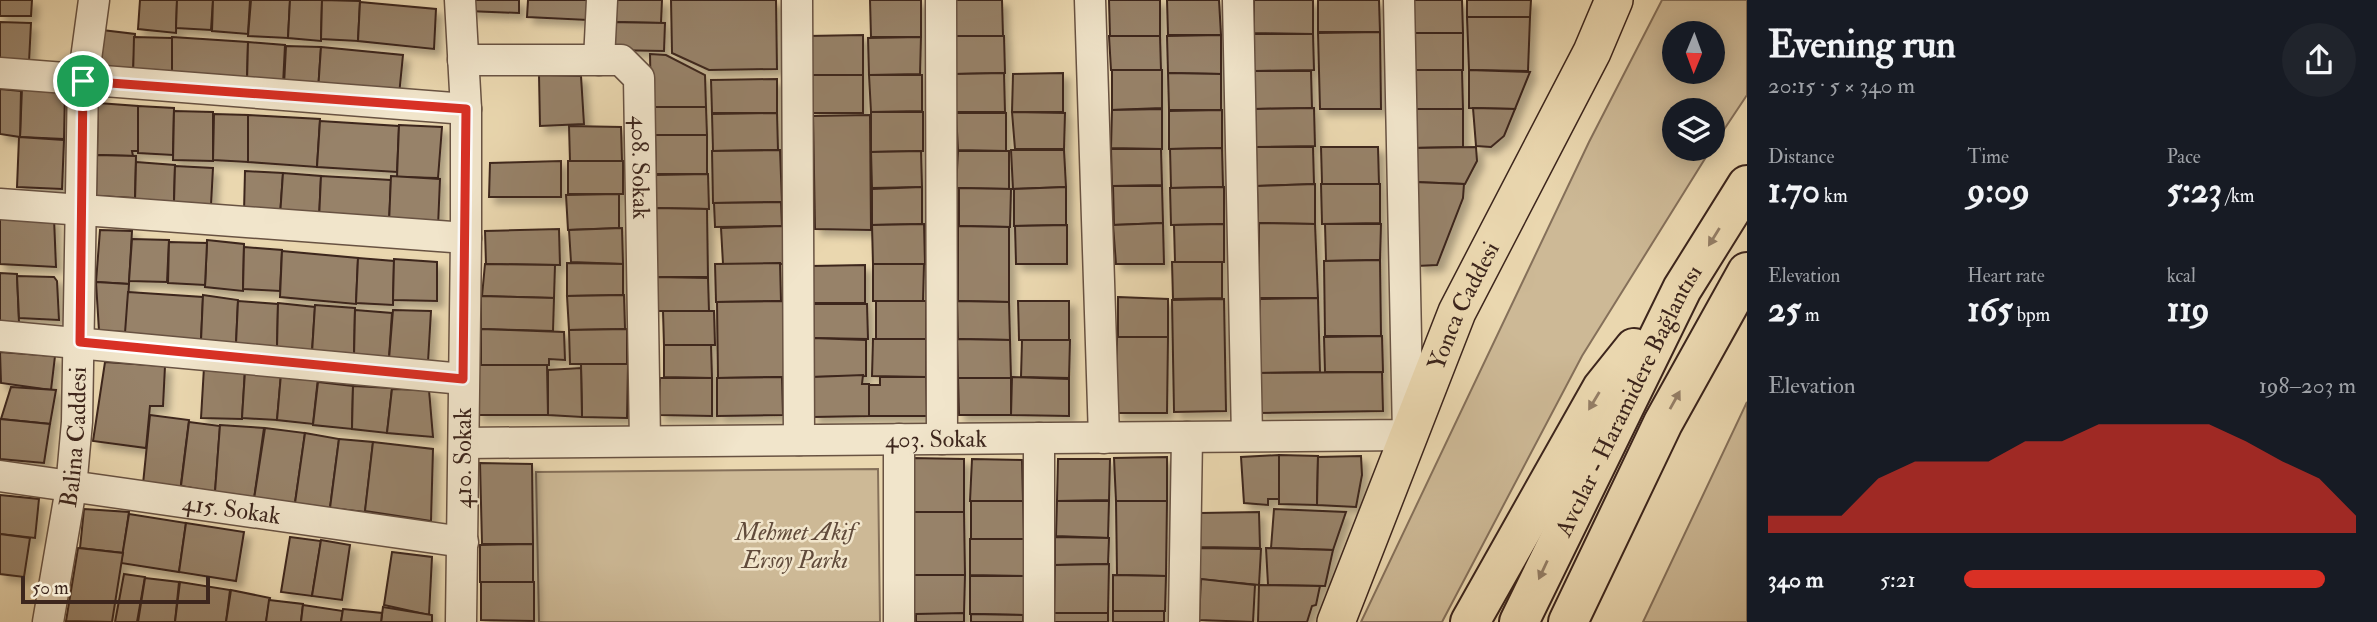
<!DOCTYPE html>
<html lang="en">
<head>
<meta charset="utf-8">
<style>
  :root { --surface:#171b24; --page:#20242c; --text:#f1f3f6; --muted:#9ea1a6; --accent:#d93025 }
  body { margin:0; font-family:"IM FELL Double Pica",serif; background:var(--page); color:var(--text); height:100vh; display:flex; flex-direction:column; font-size:26px; white-space:nowrap }
  * { box-sizing:border-box; margin:0 }
  p { font-size:23px; color:var(--muted) }
  .icon { flex:none; width:38px; height:38px; fill:none; stroke:currentColor; stroke-width:2; stroke-linecap:round; stroke-linejoin:round }
  .map { position:relative; flex:1; overflow:hidden }
  .side { display:flex; flex-direction:column; background:var(--surface); width:630px }
  .side>* { flex:none }
  .needle { width:46px; rotate:181deg }
  .controls { position:absolute; left:1662px; top:21px; display:grid; gap:14px }
  .controls a { display:grid; place-items:center; width:63px; height:63px; border-radius:50%; background:var(--surface); box-shadow:0 4px 18px #0003; font-size:35px }
  .scale { position:absolute; left:21px; bottom:18px; width:189px; box-sizing:border-box; padding-left:7px; border:4px solid #3d261d; border-top:0; font-size:19px; line-height:24px; white-space:nowrap; color:#3d261d; -webkit-text-stroke:5px #f1e5cb; paint-order:stroke }
  .pin { position:absolute; display:grid; place-items:center; width:60px; height:60px; color:#fff; margin:-30px; border:4px solid #fff; border-radius:50%; box-shadow:0 2px 7px #0007 }
  .round { display:grid; place-items:center; flex:none; width:74px; height:74px; border-radius:37px; background:var(--page) }
  .overview { display:flex; align-items:center; justify-content:space-between; height:119px; padding:0 21px }
  h1 { font-size:38px; font-weight:700; line-height:52px }
  .stats { display:grid; grid-template-columns:repeat(3,1fr); gap:10px; height:119px; padding:7px 21px }
  .stats div { display:grid; align-content:center }
  .stats b { font-size:35px; font-weight:700 }
  .stats small { font-size:19px; font-weight:400 }
  .stats p { font-size:19px }
  .chart { height:196px; padding:14px 21px }
  .chart p { display:flex; justify-content:space-between }
  .chart svg { width:100%; height:126px; margin-top:7px; fill:var(--accent); opacity:.7 }
  ul { padding:0 21px; list-style:none; font-size:23px }
  li { display:grid; grid-template-columns:112px 84px 1fr; align-items:center; height:52px }
  li i { height:18px; border-radius:9px; background:var(--accent) }
  main { display:flex; flex:1; min-height:0 }
  .map>svg:first-child { display:block }
  .green { fill:#cdb996; stroke:#85705a; stroke-width:2; fill-rule:evenodd }
  .building { fill:#978269; stroke:#3d261d; stroke-width:2; filter:url(#shadow) }
  .lines { fill:none; stroke-linecap:round; stroke-linejoin:round }
  .minor-casing { stroke:#685242; stroke-width:33 }
  .major-casing { stroke:#3d261d; stroke-width:40 }
  .highway-casing { stroke:#3d261d; stroke-width:42 }
  .minor { stroke:#f1e5cb; stroke-width:30 }
  .major { stroke:#ead7af; stroke-width:37 }
  .highway { stroke:#ead7af; stroke-width:38 }
  .oneway { fill:#947e66 }
  .route-casing { stroke:#fff; stroke-width:14 }
  .route { stroke:#d93025; stroke-width:9 }
  .labels { text-anchor:middle; dominant-baseline:central; stroke-width:5; stroke-linejoin:round; paint-order:stroke }
  .street-label { font-size:24px; fill:#3d261d; stroke:#f1e5cb }
  .park-label { font-size:24px; font-style:italic; fill:#614b3b; stroke:#f1e5cb }
</style>
</head>
<body>
<main>
<div class="map">
<svg width="1747" height="622" viewBox="0 0 1747 622">
  <defs>
    <filter id="shadow"><feDropShadow dx="6" dy="6" stdDeviation="3.5" flood-color="#0004"/></filter>
  </defs>
  <rect width="100%" height="100%" fill="#ead7af"/>
  <filter id="stains"><feTurbulence type="fractalNoise" baseFrequency=".00286" numOctaves="4"/><feColorMatrix values="0 0 0 0 .2 0 0 0 0 .09 0 0 0 0 .02 0 0 0 .5 -.17"/></filter>
  <radialGradient id="worn" r=".72"><stop offset=".6" stop-color="#630" stop-opacity="0"/><stop offset="1" stop-color="#630" stop-opacity=".3"/></radialGradient>
  <g class="green">
    <path d="M1662,0H1747V95L1713,146V110H1675V149H1711L1582,356L1442,622H1361L1589,142ZM1675,33H1713V72H1675Z"/>
    <polygon points="1747,402 1747,622 1643,622"/>
    <polygon points="878,469 880,622 539,622 536,472"/>
  </g>
  <g class="building">
    <polygon points="0,0 32,0 31,16 0,16"/>
    <polygon points="140,0 177,0 176,33 138,29"/>
    <polygon points="177,0 213,0 211,30 176,28"/>
    <polygon points="213,0 250,0 248,34 212,31"/>
    <polygon points="251,0 290,0 288,38 248,36"/>
    <polygon points="290,0 322,0 321,41 288,38"/>
    <polygon points="322,0 360,1 358,41 321,39"/>
    <polygon points="469,0 519,0 519,13 468,11"/>
    <polygon points="528,0 589,0 588,20 527,17"/>
    <polygon points="612,0 662,0 661,23 612,22"/>
    <polygon points="671,0 776,0 777,69 709,70 672,53"/>
    <polygon points="870,0 921,0 921,37 871,37"/>
    <polygon points="953,0 1002,0 1003,36 955,36"/>
    <polygon points="1109,0 1160,0 1160,36 1110,36"/>
    <polygon points="1167,0 1219,0 1221,35 1168,35"/>
    <polygon points="1254,0 1313,0 1313,34 1254,33"/>
    <polygon points="1318,0 1379,0 1380,32 1318,32"/>
    <polygon points="1411,0 1462,0 1463,33 1411,33"/>
    <polygon points="1467,0 1531,0 1530,17 1467,17"/>
    <polygon points="360,2 436,9 434,49 358,41"/>
    <polygon points="1467,17 1530,17 1528,71 1469,70"/>
    <polygon points="0,22 31,23 29,62 0,60"/>
    <polygon points="609,22 665,23 664,51 609,50"/>
    <polygon points="102,30 135,34 133,77 98,73"/>
    <polygon points="1380,32 1381,109 1320,109 1318,33"/>
    <rect x="1413" y="33" width="50" height="37"/>
    <polygon points="1253,34 1313,34 1314,70 1254,71"/>
    <polygon points="863,35 863,75 810,75 808,36"/>
    <polygon points="1221,35 1221,74 1168,73 1167,36"/>
    <polygon points="954,36 1004,36 1005,73 955,74"/>
    <polygon points="1109,36 1160,36 1161,70 1111,70"/>
    <polygon points="134,37 172,38 172,79 133,77"/>
    <polygon points="172,37 248,42 247,82 172,79"/>
    <polygon points="921,37 920,74 869,75 868,38"/>
    <polygon points="248,42 285,45 283,85 247,82"/>
    <polygon points="286,46 321,47 318,91 284,85"/>
    <polygon points="321,47 403,55 399,95 318,91"/>
    <polygon points="650,54 666,55 705,75 706,107 651,107"/>
    <polygon points="1112,70 1162,70 1162,108 1112,110"/>
    <polygon points="1413,70 1462,70 1463,109 1412,109"/>
    <polygon points="1469,70 1530,72 1515,109 1469,108"/>
    <polygon points="1254,71 1311,71 1312,108 1254,109"/>
    <polygon points="1004,73 1005,112 956,112 955,74"/>
    <polygon points="1063,73 1063,112 1012,112 1013,74"/>
    <polygon points="1168,73 1221,74 1221,110 1169,110"/>
    <polygon points="539,75 581,76 584,124 540,126"/>
    <rect x="810" y="75" width="53" height="38"/>
    <polygon points="869,75 922,75 922,111 871,112"/>
    <polygon points="777,79 777,113 712,113 711,80"/>
    <polygon points="22,88 65,90 64,139 20,137"/>
    <polygon points="0,89 21,91 20,137 0,134"/>
    <polygon points="98,103 138,106 138,151 132,151 133,156 97,155"/>
    <polygon points="138,106 174,108 173,155 138,153"/>
    <polygon points="654,107 706,107 707,135 655,135"/>
    <polygon points="1314,108 1315,146 1256,147 1255,109"/>
    <polygon points="1473,108 1515,109 1504,136 1491,147 1476,146"/>
    <polygon points="1162,109 1162,149 1111,148 1112,110"/>
    <polygon points="1411,109 1463,109 1463,147 1412,148"/>
    <polygon points="1222,110 1222,148 1169,149 1169,111"/>
    <polygon points="174,111 213,112 213,161 173,160"/>
    <polygon points="871,112 923,112 923,151 871,152"/>
    <polygon points="1012,112 1065,113 1064,149 1015,149"/>
    <polygon points="777,113 778,150 713,151 712,114"/>
    <polygon points="956,113 1006,113 1006,151 958,150"/>
    <polygon points="214,114 248,115 248,162 213,160"/>
    <polygon points="248,115 320,119 317,167 248,162"/>
    <polygon points="870,115 871,230 815,229 813,116"/>
    <polygon points="320,121 399,126 397,172 317,167"/>
    <polygon points="399,125 442,127 438,178 397,177"/>
    <polygon points="569,126 621,127 622,161 570,161"/>
    <polygon points="655,135 707,135 707,174 656,174"/>
    <polygon points="19,137 64,140 62,189 17,187"/>
    <polygon points="1256,147 1313,147 1314,184 1257,186"/>
    <polygon points="1321,147 1378,147 1379,184 1322,184"/>
    <polygon points="1476,147 1477,161 1465,184 1413,182 1412,148"/>
    <polygon points="1222,148 1223,187 1171,188 1170,149"/>
    <polygon points="1111,149 1161,149 1162,185 1112,186"/>
    <polygon points="780,150 782,202 713,203 712,151"/>
    <polygon points="1011,150 1064,150 1066,187 1013,189"/>
    <polygon points="921,151 922,187 872,188 871,152"/>
    <polygon points="958,151 1009,151 1009,189 956,188"/>
    <polygon points="97,155 136,156 135,198 96,196"/>
    <polygon points="561,161 561,197 489,197 490,163"/>
    <rect x="568" y="161" width="55" height="33"/>
    <polygon points="136,162 175,165 174,203 135,202"/>
    <polygon points="175,166 213,168 211,205 174,202"/>
    <polygon points="245,171 283,173 280,216 244,212"/>
    <polygon points="283,173 321,176 319,219 280,216"/>
    <polygon points="708,174 709,209 655,208 655,175"/>
    <polygon points="321,176 391,180 389,223 319,219"/>
    <polygon points="391,176 440,179 438,227 389,223"/>
    <polygon points="1414,182 1464,184 1463,198 1437,265 1417,266"/>
    <polygon points="1315,184 1315,224 1258,223 1257,186"/>
    <polygon points="1321,184 1380,184 1380,223 1322,224"/>
    <polygon points="1113,186 1162,186 1163,223 1114,225"/>
    <polygon points="922,187 922,224 872,225 872,189"/>
    <polygon points="1066,187 1066,225 1014,226 1014,189"/>
    <polygon points="1224,187 1224,224 1171,225 1170,188"/>
    <polygon points="959,188 1011,189 1010,227 959,226"/>
    <polygon points="619,194 619,228 568,230 566,195"/>
    <polygon points="781,202 782,226 715,227 714,203"/>
    <polygon points="655,208 707,209 708,277 656,277"/>
    <polygon points="0,216 54,218 56,267 0,264"/>
    <polygon points="1163,223 1164,264 1116,264 1113,225"/>
    <polygon points="1259,223 1315,224 1318,298 1259,298"/>
    <polygon points="924,224 925,264 873,264 872,225"/>
    <polygon points="1224,224 1224,262 1175,262 1174,225"/>
    <polygon points="1325,224 1381,224 1380,260 1326,261"/>
    <polygon points="1067,225 1067,264 1016,264 1015,226"/>
    <polygon points="783,226 783,264 723,264 721,228"/>
    <polygon points="958,226 1009,227 1009,302 958,301"/>
    <polygon points="622,228 623,264 571,262 569,230"/>
    <polygon points="559,229 560,265 486,264 485,231"/>
    <polygon points="100,230 132,231 129,284 96,282"/>
    <polygon points="132,239 169,240 167,282 129,281"/>
    <polygon points="207,240 244,244 243,291 205,287"/>
    <polygon points="169,242 207,243 205,285 168,283"/>
    <polygon points="244,247 282,250 280,291 243,289"/>
    <polygon points="282,251 358,258 356,304 280,297"/>
    <polygon points="358,258 394,261 393,305 356,303"/>
    <polygon points="394,259 437,262 437,301 393,300"/>
    <polygon points="1380,260 1381,336 1325,336 1324,261"/>
    <polygon points="1172,262 1222,262 1222,298 1173,299"/>
    <polygon points="567,263 623,264 623,295 567,296"/>
    <polygon points="780,263 781,301 716,302 715,264"/>
    <polygon points="485,264 555,265 554,298 482,296"/>
    <polygon points="873,264 924,264 923,301 873,301"/>
    <polygon points="865,265 865,303 813,303 811,266"/>
    <polygon points="0,273 17,274 19,323 0,323"/>
    <polygon points="17,276 54,277 57,281 59,320 19,318"/>
    <polygon points="657,277 708,278 709,311 657,311"/>
    <polygon points="96,282 129,284 126,332 99,331"/>
    <polygon points="128,292 203,297 201,341 125,333"/>
    <polygon points="203,295 238,300 236,344 201,341"/>
    <polygon points="624,295 625,329 569,330 567,296"/>
    <polygon points="481,296 554,298 553,331 481,329"/>
    <polygon points="1118,297 1168,299 1168,337 1118,337"/>
    <polygon points="1318,298 1320,372 1258,373 1260,299"/>
    <polygon points="1224,299 1226,411 1174,412 1172,300"/>
    <polygon points="238,301 278,304 277,349 236,344"/>
    <polygon points="784,301 785,377 718,378 717,302"/>
    <rect x="876" y="301" width="50" height="38"/>
    <polygon points="957,301 1009,302 1010,340 958,339"/>
    <polygon points="1018,301 1069,301 1069,340 1019,340"/>
    <polygon points="278,303 315,307 312,351 277,348"/>
    <polygon points="812,304 867,304 868,339 813,338"/>
    <polygon points="315,305 355,308 354,357 312,353"/>
    <polygon points="355,310 392,313 389,358 354,357"/>
    <polygon points="393,310 431,311 428,362 389,359"/>
    <polygon points="663,311 714,311 715,345 664,345"/>
    <polygon points="481,329 564,332 565,360 549,359 549,365 481,365"/>
    <polygon points="627,329 627,364 570,364 569,330"/>
    <polygon points="1382,336 1383,372 1325,372 1324,337"/>
    <polygon points="1117,337 1168,337 1167,413 1116,413"/>
    <polygon points="812,338 866,340 866,376 814,377"/>
    <polygon points="873,339 926,339 926,377 872,376"/>
    <polygon points="957,339 1010,340 1011,378 958,378"/>
    <polygon points="1022,340 1070,340 1069,378 1021,377"/>
    <polygon points="664,345 711,345 712,378 664,377"/>
    <polygon points="0,352 55,356 51,390 1,383"/>
    <polygon points="105,362 165,366 163,406 150,406 146,448 93,441"/>
    <polygon points="581,364 628,364 627,418 582,417"/>
    <polygon points="476,365 547,365 548,415 477,415"/>
    <polygon points="204,367 245,370 242,419 201,418"/>
    <polygon points="581,368 582,417 548,415 548,370"/>
    <polygon points="245,371 281,374 277,420 242,418"/>
    <polygon points="1382,372 1383,411 1257,413 1256,373"/>
    <polygon points="281,374 318,378 313,424 277,420"/>
    <polygon points="863,375 862,384 869,384 869,416 813,417 812,377"/>
    <polygon points="782,377 783,415 717,416 717,378"/>
    <polygon points="880,377 926,377 927,416 869,416 869,385 880,385"/>
    <polygon points="1012,377 1069,379 1069,416 1011,415"/>
    <polygon points="660,378 712,378 712,416 659,415"/>
    <polygon points="958,378 1011,378 1011,415 959,415"/>
    <polygon points="318,382 353,386 352,429 313,425"/>
    <polygon points="353,386 392,388 387,433 352,429"/>
    <polygon points="11,387 56,390 50,424 1,419"/>
    <polygon points="392,389 429,390 433,437 387,433"/>
    <polygon points="150,415 189,420 180,492 143,484"/>
    <polygon points="0,419 50,424 44,463 0,459"/>
    <polygon points="189,422 220,426 215,492 181,486"/>
    <polygon points="220,425 264,428 254,499 215,492"/>
    <polygon points="265,428 305,433 295,503 254,499"/>
    <polygon points="305,433 339,439 330,508 295,503"/>
    <polygon points="339,439 373,442 365,512 330,508"/>
    <polygon points="373,442 433,449 431,521 365,511"/>
    <polygon points="1279,455 1318,456 1317,505 1279,504"/>
    <polygon points="1279,455 1279,499 1268,499 1268,505 1244,503 1241,457"/>
    <polygon points="1361,456 1362,475 1356,507 1317,505 1318,457"/>
    <polygon points="1167,457 1167,501 1116,501 1114,458"/>
    <polygon points="911,458 964,459 964,512 912,512"/>
    <polygon points="972,459 1022,460 1023,501 970,501"/>
    <polygon points="1058,459 1110,459 1109,500 1057,501"/>
    <polygon points="480,463 532,464 533,544 482,544"/>
    <polygon points="0,495 39,499 35,538 0,534"/>
    <polygon points="971,501 1023,501 1024,539 971,539"/>
    <polygon points="1057,501 1109,501 1108,538 1056,536"/>
    <polygon points="1116,501 1167,501 1166,576 1117,575"/>
    <polygon points="84,509 129,512 123,553 80,548"/>
    <polygon points="1274,509 1346,512 1333,550 1271,548"/>
    <polygon points="912,512 964,512 965,575 914,575"/>
    <polygon points="1259,512 1260,548 1199,547 1201,513"/>
    <polygon points="129,514 186,523 179,572 121,563"/>
    <polygon points="186,523 244,532 236,581 179,572"/>
    <polygon points="0,534 30,538 24,577 0,574"/>
    <polygon points="290,537 321,541 312,596 281,592"/>
    <polygon points="1055,537 1109,538 1108,564 1055,565"/>
    <polygon points="970,539 1025,539 1025,576 970,575"/>
    <polygon points="321,540 350,545 342,600 312,596"/>
    <polygon points="533,544 533,582 480,582 480,545"/>
    <polygon points="78,548 123,553 112,622 66,621"/>
    <polygon points="1198,548 1261,549 1259,585 1198,579"/>
    <polygon points="1266,548 1333,550 1325,586 1268,585"/>
    <polygon points="392,552 432,557 429,615 384,605"/>
    <polygon points="1109,564 1108,613 1054,613 1055,565"/>
    <polygon points="124,574 145,577 137,622 115,622"/>
    <polygon points="914,575 965,575 964,614 914,614"/>
    <polygon points="1113,575 1166,576 1165,611 1113,611"/>
    <polygon points="970,576 1025,576 1024,615 970,614"/>
    <polygon points="145,578 179,582 175,622 138,622"/>
    <polygon points="1201,579 1255,585 1253,622 1199,620"/>
    <polygon points="180,582 230,590 226,622 175,622"/>
    <polygon points="481,582 534,582 534,621 481,620"/>
    <polygon points="1259,585 1320,586 1316,605 1312,606 1307,622 1258,622"/>
    <polygon points="231,590 270,598 266,622 226,622"/>
    <polygon points="269,600 303,604 301,622 266,622"/>
    <polygon points="303,605 343,611 341,622 301,622"/>
    <polygon points="383,607 432,615 432,622 381,622"/>
    <polygon points="343,609 382,613 381,622 341,622"/>
    <rect x="1113" y="611" width="51" height="11"/>
    <polygon points="964,613 964,622 916,622 916,614"/>
    <rect x="1054" y="613" width="54" height="9"/>
    <polygon points="971,614 1023,615 1023,622 971,622"/>
  </g>
  <g class="lines">
    <g class="minor-casing">
      <g id="minor">
        <polyline points="460,0 466,109 466,238 461,622"/>
        <polyline points="797,0 799,440"/>
        <polyline points="941,0 942,439"/>
        <polyline points="1090,0 1104,438"/>
        <polyline points="1238,0 1247,436"/>
        <path id="s1" d="M463,60H621L639,78L645,441"/>
        <polyline points="599,60 602,0"/>
        <polyline points="0,73 466,109"/>
        <polyline points="0,204 466,238"/>
        <polyline points="0,336 463,379"/>
        <polyline points="1039,438 1039,622"/>
        <polyline points="899,439 899,622"/>
        <path id="s2" d="M464,443L1408,435L1399,0"/>
        <path id="s3" d="M0,476L463,542"/>
        <path id="s4" d="M48,622L71,488L77,422L83,81L94,0"/>
        <polyline points="1184,622 1187,437"/>
      </g>
    </g>
    <g class="major-casing">
      <g id="major">
        <path id="s5" d="M1336,622L1457,312L1592,52L1614,0"/>
      </g>
    </g>
    <g class="highway-casing">
      <g id="highway">
        <polyline points="1470,622 1602,388 1634,348"/>
        <path id="s6" d="M1519,622L1682,289L1747,185"/>
        <polyline points="1568,622 1663,423 1747,272"/>
      </g>
    </g>
    <use href="#minor" class="minor"/>
    <use href="#major" class="major"/>
    <use href="#highway" class="highway"/>
  </g>
  <defs><path id="oneway-solid" d="M-6-.8H1V-3.2L6.5 0L1 3.2V.8H-6Z" transform="scale(1.75)"/></defs>
  <g class="oneway">
    <use href="#oneway-solid" transform="translate(1714 237) rotate(122)"/>
    <use href="#oneway-solid" transform="translate(1675 400) rotate(-61)"/>
    <use href="#oneway-solid" transform="translate(1594 401) rotate(121)"/>
    <use href="#oneway-solid" transform="translate(1543 570) rotate(115)"/>
  </g>
  <g class="lines">
    <g class="route-casing">
      <polygon id="route" points="83,81 466,109 463,379 80,342"/>
    </g>
    <use href="#route" class="route"/>
  </g>
  <g class="labels">
    <g class="street-label">
      <text stroke="none"><textPath href="#s1" startOffset="273">408. Sokak</textPath></text>
      <text stroke="none"><textPath href="#s5" startOffset="341">Yonca Caddesi</textPath></text>
      <text stroke="none"><textPath href="#s6" startOffset="247">Avcılar - Haramidere Bağlantısı</textPath></text>
      <text stroke="none"><textPath href="#s4" startOffset="187">Balina Caddesi</textPath></text>
      <text stroke="none"><textPath href="#s2" startOffset="472">403. Sokak</textPath></text>
      <text transform="translate(463 458) rotate(-90)">410. Sokak</text>
      <text stroke="none"><textPath href="#s3" startOffset="234">415. Sokak</textPath></text>
    </g>
    <g class="park-label">
      <text x="795" y="532">Mehmet Akif<tspan x="795" dy="28">Ersoy Parkı</tspan></text>
    </g>
  </g>
  <rect width="100%" height="100%" filter="url(#stains)"/>
  <rect width="100%" height="100%" fill="url(#worn)"/>
</svg>
<div class="controls">
<a><svg class="needle" viewBox="-14 -14 28 28"><path d="M0-13l5 13h-10z" fill="#e53935"/><path d="M0 13l5-13h-10z" fill="#9ea1a6"/></svg></a>
<a><svg class="icon" aria-label="layers" viewBox="0 0 24 24"><path d="M12 4l9 5-9 5-9-5zM3 14l9 5 9-5"/></svg></a>
</div>
<div class="scale">50 m</div>
<div class="pin" style="left:83px;top:81px;background:#1e9e55"><svg class="icon" aria-label="arrive" viewBox="0 0 24 24"><path d="M6 21V4h12l-3 4 3 4H6"/></svg></div>
</div>
<section class="side">
<div class="overview"><div><h1>Evening run</h1><p>20:15 · 5 × 340 m</p></div><a class="round"><svg class="icon" aria-label="share" viewBox="0 0 24 24"><path d="M12 15V3M7 8l5-5 5 5M5 13v7h14v-7"/></svg></a></div>
<div class="stats">
<div><p>Distance</p><b>1.70<small> km</small></b></div>
<div><p>Time</p><b>9:09</b></div>
<div><p>Pace</p><b>5:23<small> /km</small></b></div>
</div>
<div class="stats">
<div><p>Elevation</p><b>25<small> m</small></b></div>
<div><p>Heart rate</p><b>165<small> bpm</small></b></div>
<div><p>kcal</p><b>119</b></div>
</div>
<div class="chart"><p><span>Elevation</span>198–203 m</p>
<svg viewBox="0 0 160 44" preserveAspectRatio="none"><path d="M0 44V38L10 38L20 38L30 25L40 19L50 19L60 19L70 12L80 12L90 6L100 6L110 6L120 6L130 12L140 19L150 25L160 38V44z"/></svg>
</div>
<ul>
<li><b>340 m</b>5:21<i style="width:92%"></i></li>
</ul>
</section>
</main>
</body>
</html>
